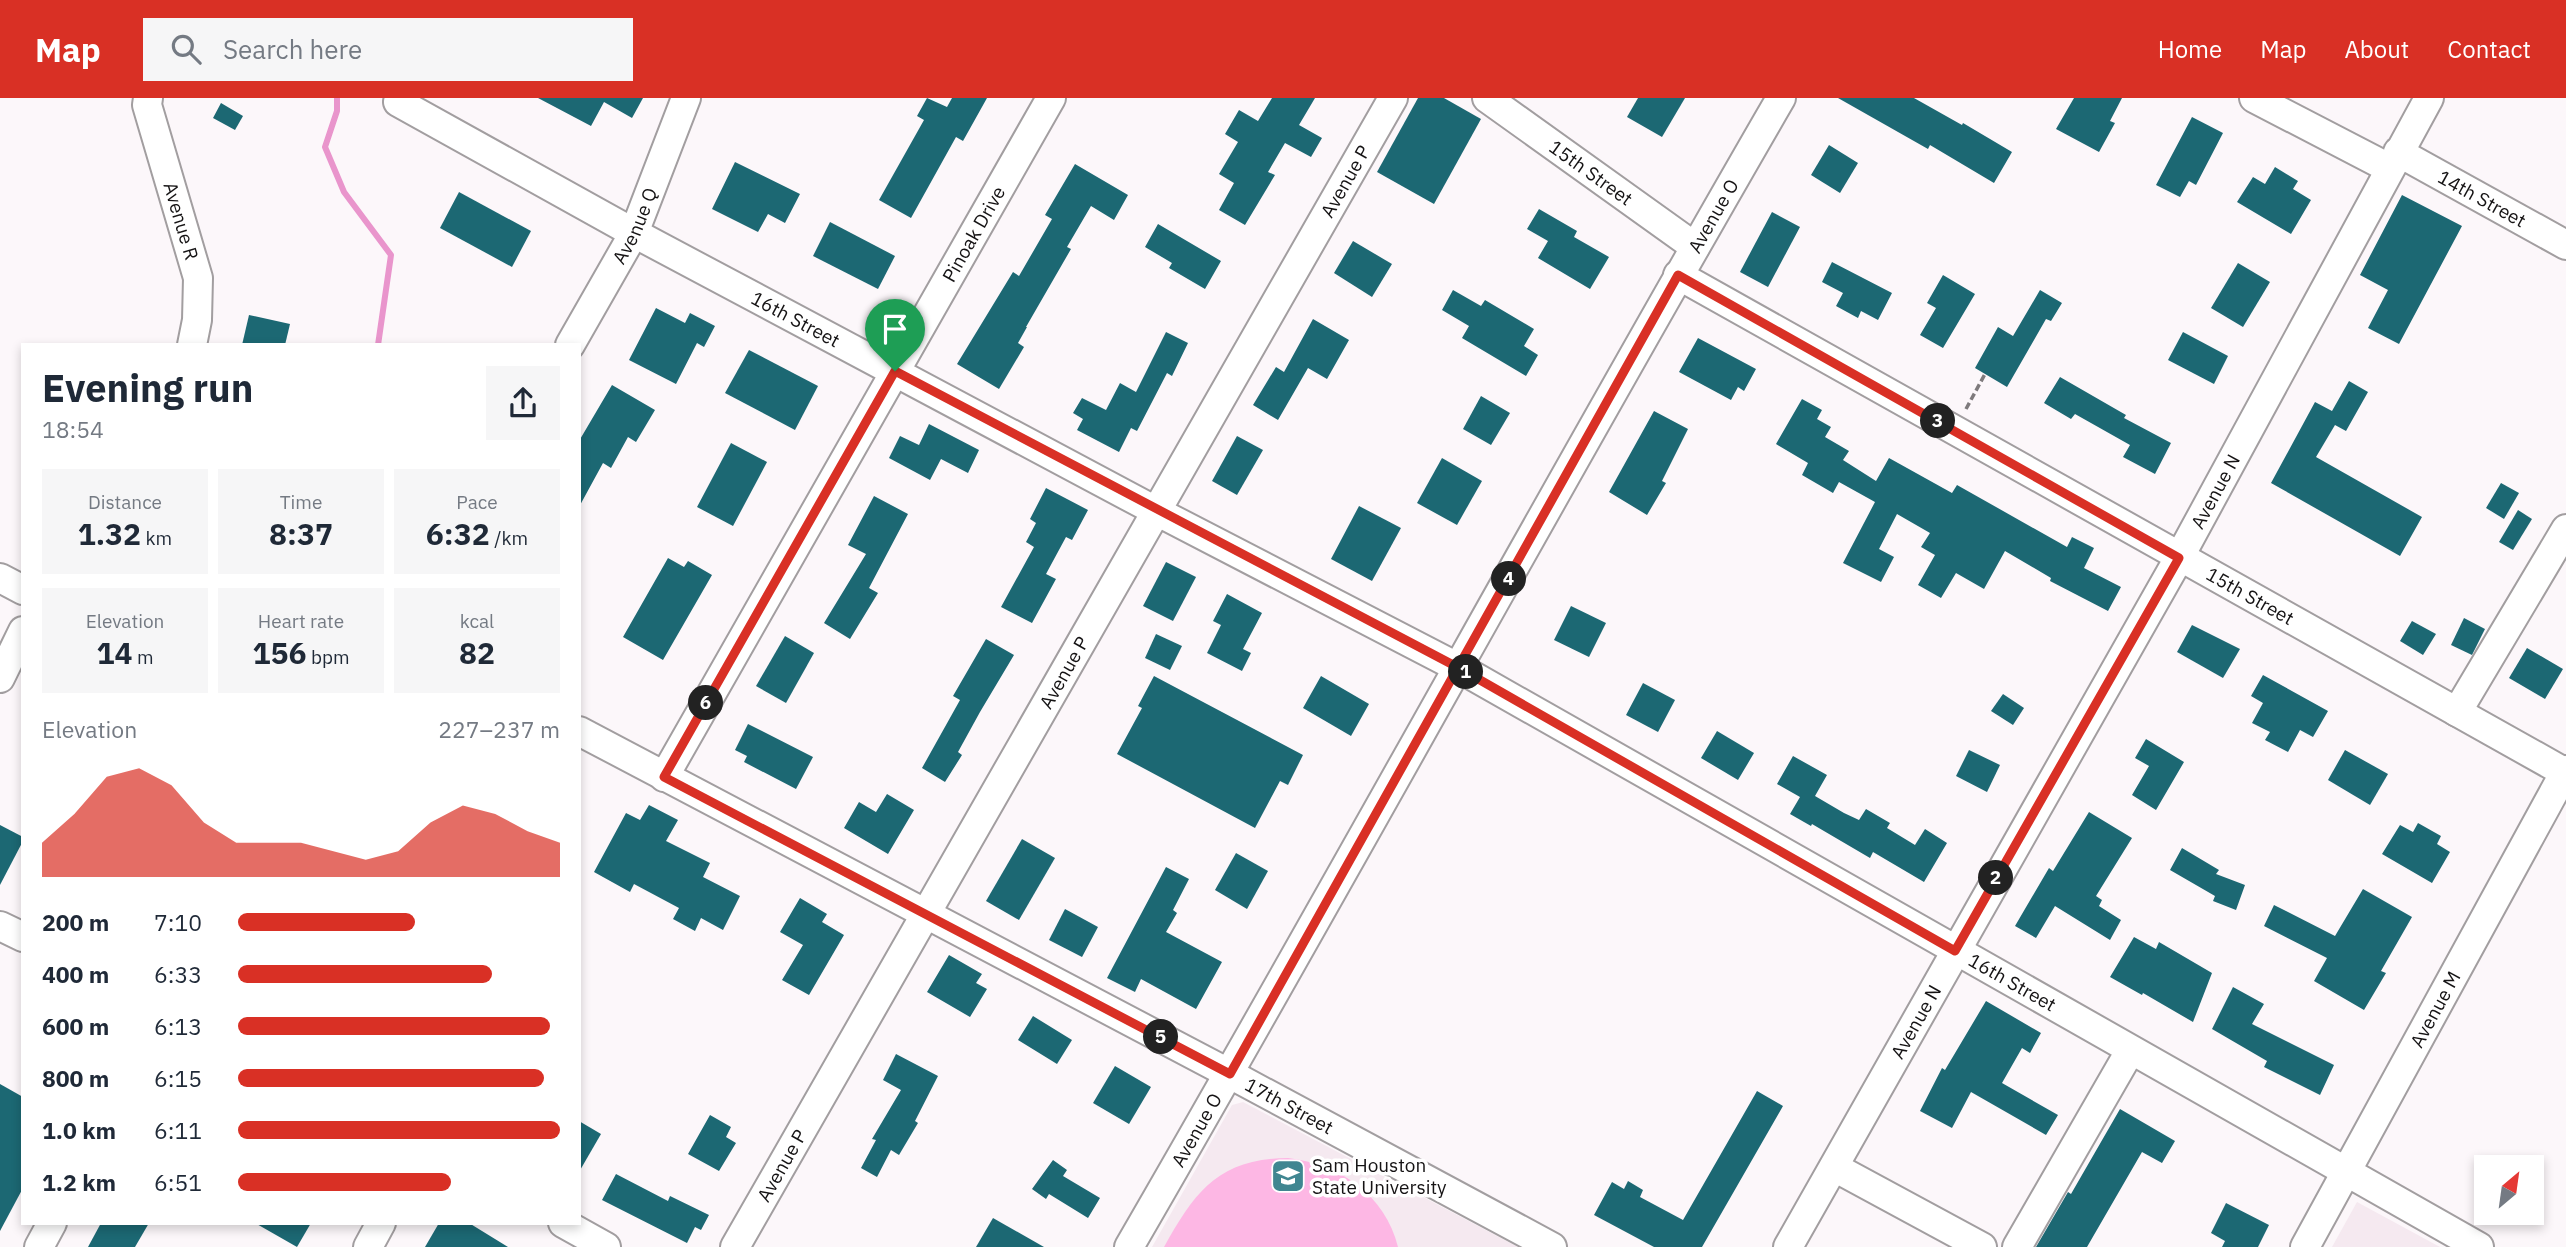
<!DOCTYPE html>
<html lang="en">
<head>
<meta charset="utf-8">
<style>
  :root { --surface:#fff; --page:#f6f6f7; --text:#1f2937; --muted:#747a83; --accent:#d93025 }
  body { margin:0; font-family:"IBM Plex Sans",sans-serif; background:var(--page); color:var(--text); height:100vh; display:flex; flex-direction:column; font-size:26px; white-space:nowrap }
  * { box-sizing:border-box; margin:0 }
  p { font-size:23px; color:var(--muted) }
  .icon { flex:none; width:38px; height:38px; fill:none; stroke:currentColor; stroke-width:2; stroke-linecap:round; stroke-linejoin:round }
  .map { position:relative; flex:1; overflow:hidden }
  .drawer { position:absolute; left:21px; top:245px; width:560px; height:882px; display:flex; flex-direction:column; background:var(--surface); border-radius:0px; box-shadow:0 4px 10px #0003 }
  .drawer>* { flex:none }
  .needle { width:46px; rotate:29deg }
  .tools { position:absolute; left:2474px; top:1057px; display:grid; gap:14px }
  .tools a { display:grid; place-items:center; width:70px; height:70px; border-radius:0px; background:var(--surface); box-shadow:0 4px 10px #0003; font-size:35px }
  .pin { position:absolute; display:grid; place-items:center; width:60px; height:60px; color:#fff; margin:-72px -30px; border-radius:50% 50% 50% 0; rotate:-45deg; box-shadow:0 0 7px #0007 }
  .pin .icon { rotate:45deg }
  .km { position:absolute; width:35px; height:35px; margin:-18px; border-radius:50%; background:#222; color:#fff; font-size:19px; line-height:35px; text-align:center }
  .round { display:grid; place-items:center; flex:none; width:74px; height:74px; border-radius:0px; background:var(--page) }
  .headline { display:flex; align-items:center; justify-content:space-between; height:119px; padding:0 21px }
  h1 { font-size:38px; font-weight:700; line-height:52px }
  .figures { display:grid; grid-template-columns:repeat(3,1fr); gap:10px; height:119px; padding:7px 21px }
  .figures div { display:grid; align-content:center; border-radius:0px; background:var(--page); text-align:center }
  .figures b { font-size:30px; font-weight:700 }
  .figures small { font-size:19px; font-weight:400 }
  .figures p { font-size:19px }
  .chart { height:196px; padding:14px 21px }
  .chart p { display:flex; justify-content:space-between }
  .chart svg { width:100%; height:126px; margin-top:7px; fill:var(--accent); opacity:.7 }
  ul { padding:0 21px; list-style:none; font-size:23px }
  li { display:grid; grid-template-columns:112px 84px 1fr; align-items:center; height:52px }
  li i { height:18px; border-radius:9px; background:var(--accent) }
  header { display:flex; align-items:center; gap:42px; box-sizing:border-box; height:98px; padding:0 35px; background:var(--accent); color:#fff }
  header strong { font-size:33px }
  nav { display:flex; gap:38px; margin-inline-start:auto; font-size:24px }
  .search { width:490px; height:63px; background:var(--page); display:flex; align-items:center; gap:18px; box-sizing:border-box; padding:0 24px; border-radius:0px; color:var(--muted); font-size:26px }
  .map>svg:first-child { display:block }
  .built { fill:#f5e9f0 }
  .pitch { fill:#fdb7e4 }
  .lines { fill:none; stroke-linecap:round; stroke-linejoin:round }
  .stream { stroke:#e995cc; stroke-width:6 }
  .building { fill:#1c6873 }
  .minor-casing { stroke:#a29ea0; stroke-width:32 }
  .path { stroke:#7e7a7c; stroke-width:3.5; stroke-dasharray:7 3.5; stroke-linecap:butt }
  .minor { stroke:#fff; stroke-width:28 }
  .route-casing { stroke:#fff; stroke-width:14 }
  .route { stroke:#d93025; stroke-width:9 }
  .labels { text-anchor:middle; dominant-baseline:central; stroke-width:7; stroke-linejoin:round; paint-order:stroke }
  .street-label { font-size:19px; fill:#151314; stroke:#fff }
  .poi-label { font-size:19px; fill:#151314; stroke:#fff; text-anchor:start }
</style>
</head>
<body>
<header>
<strong>Map</strong>
<div class="search"><svg class="icon" aria-label="search" viewBox="0 0 24 24"><circle cx="10" cy="10" r="6"/><path d="M15 15l6 6"/></svg>Search here</div>
<nav><a>Home</a><a>Map</a><a>About</a><a>Contact</a></nav>
</header>
<div class="map">
<svg width="2566" height="1149" viewBox="0 0 2566 1149">
  <rect width="100%" height="100%" fill="#fcf7fa"/>
  <g class="built">
    <polygon points="1243,1004 1518,1149 1152,1149 1232,1007"/>
    <polygon points="2357,1104 2440,1149 2332,1149"/>
  </g>
  <path class="pitch" d="M1288,1060C1340,1066 1385,1097 1398,1149H1164C1195,1093 1219,1061 1288,1060Z"/>
  <g class="lines">
    <polyline class="stream" points="337,0 337,13 325,49 344,94 391,157 378,247"/>
  </g>
  <g class="building">
    <polygon points="538,0 643,0 632,20 604,4 591,28"/>
    <polygon points="927,0 947,9 952,0 987,0 963,43 956,39 911,120 879,102 924,22 917,18"/>
    <polygon points="1272,0 1315,0 1299,27 1322,40 1311,59 1285,45 1268,74 1275,77 1245,127 1219,112 1234,85 1219,76 1238,44 1225,36 1239,12 1258,23"/>
    <polygon points="1418,0 1444,0 1481,21 1434,106 1377,74"/>
    <polygon points="1638,0 1685,0 1662,39 1627,19"/>
    <polygon points="1838,0 1914,0 1962,27 1963,25 2012,54 1994,85 1930,47 1928,51"/>
    <polygon points="2074,0 2122,0 2110,23 2115,25 2099,54 2056,31"/>
    <polygon points="221,5 243,18 235,32 213,20"/>
    <polygon points="2192,19 2223,35 2196,87 2189,83 2180,99 2156,87"/>
    <polygon points="1829,47 1858,65 1840,95 1811,77"/>
    <polygon points="735,64 800,96 785,125 768,116 758,134 712,111"/>
    <polygon points="1075,66 1128,97 1114,122 1091,108 1067,149 1071,151 1026,229 1027,229 1018,245 1024,249 999,291 957,266 1013,174 1019,178 1052,121 1045,117"/>
    <polygon points="2275,69 2298,83 2293,91 2311,102 2291,136 2237,104 2253,79 2265,86"/>
    <polygon points="459,94 531,133 512,169 440,130"/>
    <polygon points="2402,97 2462,128 2399,246 2368,230 2388,192 2360,177"/>
    <polygon points="1539,111 1577,133 1574,139 1609,159 1590,191 1538,160 1548,143 1527,131"/>
    <polygon points="1772,114 1800,129 1768,189 1740,174"/>
    <polygon points="830,124 895,158 878,191 813,158"/>
    <polygon points="1158,126 1221,163 1205,191 1169,170 1172,165 1145,149"/>
    <polygon points="1353,143 1392,166 1372,199 1334,175"/>
    <polygon points="1832,164 1892,195 1878,222 1861,213 1858,220 1836,208 1843,195 1822,184"/>
    <polygon points="2238,165 2270,184 2243,229 2211,210"/>
    <polygon points="1943,177 1975,196 1943,250 1920,237 1936,210 1927,205"/>
    <polygon points="1453,192 1481,208 1485,202 1534,231 1524,248 1538,257 1526,278 1462,240 1469,228 1442,212"/>
    <polygon points="2040,192 2062,205 2051,223 2046,221 2007,289 1975,270 1998,229 2013,238"/>
    <polygon points="656,210 685,225 690,215 715,228 704,249 697,245 676,286 629,262"/>
    <polygon points="249,217 290,226 285,247 242,247"/>
    <polygon points="1313,221 1349,242 1327,281 1308,270 1278,322 1253,307 1276,269 1284,274"/>
    <polygon points="1166,234 1188,245 1172,278 1167,275 1137,333 1131,330 1119,354 1077,332 1083,321 1073,315 1082,300 1106,312 1120,285 1136,294"/>
    <polygon points="2183,234 2228,258 2214,286 2168,262"/>
    <polygon points="1698,240 1756,271 1744,293 1738,289 1731,302 1679,274"/>
    <polygon points="749,252 818,288 795,332 725,295"/>
    <polygon points="2060,279 2126,317 2124,320 2171,345 2155,376 2123,359 2130,347 2075,316 2071,321 2044,305"/>
    <polygon points="2349,283 2368,294 2346,333 2335,327 2316,359 2422,419 2400,458 2271,385 2315,304 2332,313"/>
    <polygon points="612,287 655,312 636,344 628,339 611,370 603,365 579,409 579,343"/>
    <polygon points="1481,298 1510,315 1491,347 1463,331"/>
    <polygon points="1802,301 1822,312 1817,321 1831,329 1825,339 1849,353 1843,362 1876,383 1889,360 1952,395 1957,387 2067,449 2072,439 2094,450 2084,470 2121,489 2108,513 2050,483 2051,480 2005,453 1984,491 1956,475 1941,500 1918,487 1935,457 1921,449 1930,435 1897,416 1879,451 1894,459 1881,484 1843,465 1875,404 1839,384 1833,395 1802,377 1808,365 1776,346"/>
    <polygon points="1654,313 1688,331 1662,383 1666,385 1647,417 1609,394"/>
    <polygon points="929,326 979,352 968,375 941,361 930,382 889,360 900,338 919,347"/>
    <polygon points="1237,338 1263,352 1237,397 1212,383"/>
    <polygon points="731,345 767,364 733,428 697,409"/>
    <polygon points="1442,360 1482,383 1457,427 1417,405"/>
    <polygon points="2501,385 2519,395 2504,421 2486,410"/>
    <polygon points="1046,390 1088,412 1072,442 1066,439 1046,476 1056,481 1032,525 1001,509 1034,449 1026,444 1036,425 1030,421"/>
    <polygon points="874,398 908,416 869,490 878,495 850,541 824,525 866,456 848,447"/>
    <polygon points="1359,408 1401,430 1372,483 1331,461"/>
    <polygon points="2518,412 2532,421 2513,452 2499,444"/>
    <polygon points="668,460 684,469 688,463 712,477 663,562 623,539"/>
    <polygon points="1166,464 1196,479 1173,523 1143,508"/>
    <polygon points="1227,496 1262,515 1243,551 1251,555 1242,573 1207,555 1221,527 1213,523"/>
    <polygon points="1571,508 1606,525 1589,559 1554,542"/>
    <polygon points="2464,520 2485,531 2472,557 2451,547"/>
    <polygon points="2412,523 2436,536 2423,557 2400,543"/>
    <polygon points="2192,527 2240,551 2223,580 2177,554"/>
    <polygon points="1156,536 1182,548 1170,572 1145,560"/>
    <polygon points="785,538 814,555 786,605 756,588"/>
    <polygon points="986,541 1014,557 980,614 958,654 962,657 945,684 922,670 960,602 953,598"/>
    <polygon points="2527,550 2563,571 2545,601 2509,580"/>
    <polygon points="2263,577 2328,613 2313,639 2300,632 2288,654 2265,642 2270,634 2252,625 2263,605 2251,598"/>
    <polygon points="1154,578 1303,657 1288,687 1280,683 1255,730 1117,656 1142,610 1138,608"/>
    <polygon points="1321,578 1369,606 1351,638 1303,610"/>
    <polygon points="1643,585 1675,602 1658,634 1626,617"/>
    <polygon points="2003,596 2024,610 2013,627 1991,613"/>
    <polygon points="748,626 813,659 796,691 744,664 747,658 735,652"/>
    <polygon points="1717,633 1754,655 1738,682 1701,660"/>
    <polygon points="2146,641 2184,664 2156,712 2132,697 2149,668 2135,660"/>
    <polygon points="1969,652 2000,667 1987,694 1956,678"/>
    <polygon points="2345,652 2388,676 2370,707 2328,682"/>
    <polygon points="1793,658 1827,677 1815,698 1844,715 1859,722 1866,711 1890,725 1887,730 1915,747 1925,731 1947,745 1924,784 1873,754 1870,760 1812,726 1811,728 1790,716 1800,699 1777,686"/>
    <polygon points="887,696 914,712 888,756 844,730 859,704 876,714"/>
    <polygon points="649,707 678,722 666,743 710,765 703,779 740,798 723,832 701,820 695,833 673,821 679,810 634,786 630,794 594,774 626,715 640,722"/>
    <polygon points="2089,714 2132,740 2096,798 2102,802 2099,808 2121,822 2110,842 2055,808 2036,840 2015,828 2049,770 2053,773"/>
    <polygon points="2418,725 2441,738 2437,746 2450,754 2432,785 2382,756 2400,727 2413,734"/>
    <polygon points="0,727 23,739 23,743 0,787"/>
    <polygon points="1022,741 1055,760 1019,822 986,803"/>
    <polygon points="2182,750 2219,772 2216,776 2245,787 2236,812 2213,803 2215,798 2170,772"/>
    <polygon points="1236,755 1268,773 1247,811 1215,792"/>
    <polygon points="1166,769 1189,781 1173,812 1177,815 1166,834 1222,864 1196,911 1141,881 1135,894 1107,880"/>
    <polygon points="2363,791 2412,819 2381,873 2386,875 2364,912 2314,883 2327,860 2264,828 2274,807 2335,838"/>
    <polygon points="800,800 827,816 822,824 844,837 809,897 782,882 803,847 780,834"/>
    <polygon points="1065,811 1098,829 1082,859 1049,842"/>
    <polygon points="2134,839 2156,851 2159,844 2212,875 2193,924 2143,895 2142,897 2110,879"/>
    <polygon points="949,857 982,876 976,885 987,891 970,919 927,894"/>
    <polygon points="2233,889 2264,906 2252,926 2334,967 2320,997 2264,969 2267,963 2212,931"/>
    <polygon points="1986,903 2041,935 2030,955 2022,950 2002,985 2058,1017 2046,1037 1971,994 1952,1030 1920,1013 1942,970 1945,972"/>
    <polygon points="1033,918 1072,942 1057,966 1018,942"/>
    <polygon points="896,956 938,978 915,1023 918,1025 899,1057 891,1052 877,1079 861,1070 876,1042 872,1041 901,992 883,982"/>
    <polygon points="1115,968 1151,989 1129,1026 1093,1005"/>
    <polygon points="0,986 23,999 23,1090 0,1133"/>
    <polygon points="1757,993 1783,1008 1702,1149 1654,1149 1594,1117 1612,1084 1624,1091 1628,1083 1643,1092 1640,1099 1683,1122"/>
    <polygon points="2120,1011 2175,1043 2162,1065 2142,1054 2087,1149 2036,1149 2068,1094 2071,1096"/>
    <polygon points="710,1017 731,1029 726,1039 736,1045 719,1073 688,1056"/>
    <polygon points="579,1023 601,1036 579,1074"/>
    <polygon points="1053,1062 1067,1072 1063,1078 1100,1100 1088,1120 1049,1096 1046,1101 1032,1091"/>
    <polygon points="616,1076 668,1103 670,1098 709,1117 701,1132 695,1129 687,1145 602,1102"/>
    <polygon points="2226,1105 2269,1127 2258,1149 2222,1149 2225,1143 2211,1135"/>
    <polygon points="993,1120 1044,1149 976,1149"/>
    <polygon points="101,1125 149,1125 135,1149 88,1149"/>
    <polygon points="255,1125 311,1125 297,1149"/>
    <polygon points="439,1125 469,1125 508,1149 425,1149"/>
  </g>
  <g class="lines">
    <g class="minor-casing">
      <g id="minor">
        <path id="s1" d="M148,0L147,7L198,180L197,222L192,247"/>
        <path id="s2" d="M1487,0L1695,149"/>
        <polyline points="2254,0 2389,70"/>
        <path id="s3" d="M398,4L634,135L1156,413L1459,570L2479,1149"/>
        <path id="s4" d="M2398,54L2566,147"/>
        <path id="s5" d="M1678,177L2566,675"/>
        <path id="s6" d="M570,247L634,135L686,0"/>
        <polyline points="0,480 23,492"/>
        <polyline points="0,580 23,533"/>
        <polyline points="2457,614 2566,431"/>
        <path id="s7" d="M579,633L1230,976L1552,1149"/>
        <path id="s8" d="M664,679L1051,0"/>
        <polyline points="0,828 23,839"/>
        <polyline points="1834,1069 1982,1149"/>
        <polyline points="563,1125 606,1149"/>
        <polyline points="39,1149 52,1125"/>
        <polyline points="368,1149 381,1125"/>
        <path id="s9" d="M735,1149L1393,0"/>
        <path id="s10" d="M1129,1149C1350,768 1560,381 1781,0"/>
        <path id="s11" d="M1788,1149L2179,460L2429,0"/>
        <polyline points="2017,1149 2130,953"/>
        <path id="s12" d="M2305,1149L2566,672"/>
      </g>
    </g>
    <polyline class="path" points="1966,311 1985,276"/>
    <use href="#minor" class="minor"/>
  </g>
  <g class="lines">
    <g class="route-casing">
      <polyline id="route" points="895,273 1459,570 1955,853 2179,460 1678,177 1230,976 664,679 895,273"/>
    </g>
    <use href="#route" class="route"/>
  </g>
  <defs>
    <g id="university-square" transform="scale(1.75)"><rect x="-9" y="-9" width="18" height="18" rx="4" fill="#408691" stroke="#fff"/><path d="M0-5L7-2L0 1L-7-2ZM-4 1L0 2.5L4 1V4Q0 6-4 4Z" fill="#fff"/></g>
  </defs>
  <g fill-rule="evenodd">
    <use href="#university-square" x="1288" y="1078"/>
  </g>
  <g class="labels">
    <g class="street-label">
      <text stroke="none"><textPath href="#s2" startOffset="128">15th Street</textPath></text>
      <text stroke="none"><textPath href="#s9" startOffset="1228">Avenue P</textPath></text>
      <text stroke="none"><textPath href="#s4" startOffset="96">14th Street</textPath></text>
      <text stroke="none"><textPath href="#s10" startOffset="1185">Avenue O</textPath></text>
      <text stroke="none"><textPath href="#s1" startOffset="128">Avenue R</textPath></text>
      <text stroke="none"><textPath href="#s6" startOffset="136">Avenue Q</textPath></text>
      <text stroke="none"><textPath href="#s8" startOffset="625">Pinoak Drive</textPath></text>
      <text stroke="none"><textPath href="#s3" startOffset="453">16th Street</textPath></text>
      <text stroke="none"><textPath href="#s11" startOffset="868">Avenue N</textPath></text>
      <text stroke="none"><textPath href="#s5" startOffset="656">15th Street</textPath></text>
      <text stroke="none"><textPath href="#s9" startOffset="662">Avenue P</textPath></text>
      <text stroke="none"><textPath href="#s3" startOffset="1839">16th Street</textPath></text>
      <text stroke="none"><textPath href="#s12" startOffset="271">Avenue M</textPath></text>
      <text stroke="none"><textPath href="#s11" startOffset="259">Avenue N</textPath></text>
      <text stroke="none"><textPath href="#s7" startOffset="803">17th Street</textPath></text>
      <text stroke="none"><textPath href="#s10" startOffset="135">Avenue O</textPath></text>
      <text stroke="none"><textPath href="#s9" startOffset="94">Avenue P</textPath></text>
    </g>
    <g class="poi-label">
      <text x="1312" y="1067">Sam Houston<tspan x="1312" dy="22">State University</tspan></text>
    </g>
  </g>
</svg>
<div class="tools">
<a><svg class="needle" viewBox="-14 -14 28 28"><path d="M0-13l5 13h-10z" fill="#e53935"/><path d="M0 13l5-13h-10z" fill="#747a83"/></svg></a>
</div>
<div class="pin" style="left:895px;top:273px;background:#1e9e55"><svg class="icon" aria-label="arrive" viewBox="0 0 24 24"><path d="M6 21V4h12l-3 4 3 4H6"/></svg></div>
<b class="km" style="left:1466px;top:574px">1</b>
<b class="km" style="left:1996px;top:780px">2</b>
<b class="km" style="left:1938px;top:323px">3</b>
<b class="km" style="left:1509px;top:481px">4</b>
<b class="km" style="left:1161px;top:939px">5</b>
<b class="km" style="left:706px;top:605px">6</b>
<section class="drawer">
<div class="headline"><div><h1>Evening run</h1><p>18:54</p></div><a class="round"><svg class="icon" aria-label="share" viewBox="0 0 24 24"><path d="M12 15V3M7 8l5-5 5 5M5 13v7h14v-7"/></svg></a></div>
<div class="figures">
<div><p>Distance</p><b>1.32<small> km</small></b></div>
<div><p>Time</p><b>8:37</b></div>
<div><p>Pace</p><b>6:32<small> /km</small></b></div>
</div>
<div class="figures">
<div><p>Elevation</p><b>14<small> m</small></b></div>
<div><p>Heart rate</p><b>156<small> bpm</small></b></div>
<div><p>kcal</p><b>82</b></div>
</div>
<div class="chart"><p><span>Elevation</span>227–237 m</p>
<svg viewBox="0 0 160 44" preserveAspectRatio="none"><path d="M0 44V32L10 22L20 9L30 6L40 12L50 25L60 32L70 32L80 32L90 35L100 38L110 35L120 25L130 19L140 22L150 28L160 32V44z"/></svg>
</div>
<ul>
<li><b>200 m</b>7:10<i style="width:55%"></i></li>
<li><b>400 m</b>6:33<i style="width:79%"></i></li>
<li><b>600 m</b>6:13<i style="width:97%"></i></li>
<li><b>800 m</b>6:15<i style="width:95%"></i></li>
<li><b>1.0 km</b>6:11<i style="width:100%"></i></li>
<li><b>1.2 km</b>6:51<i style="width:66%"></i></li>
</ul>
</section>
</div>
</body>
</html>
